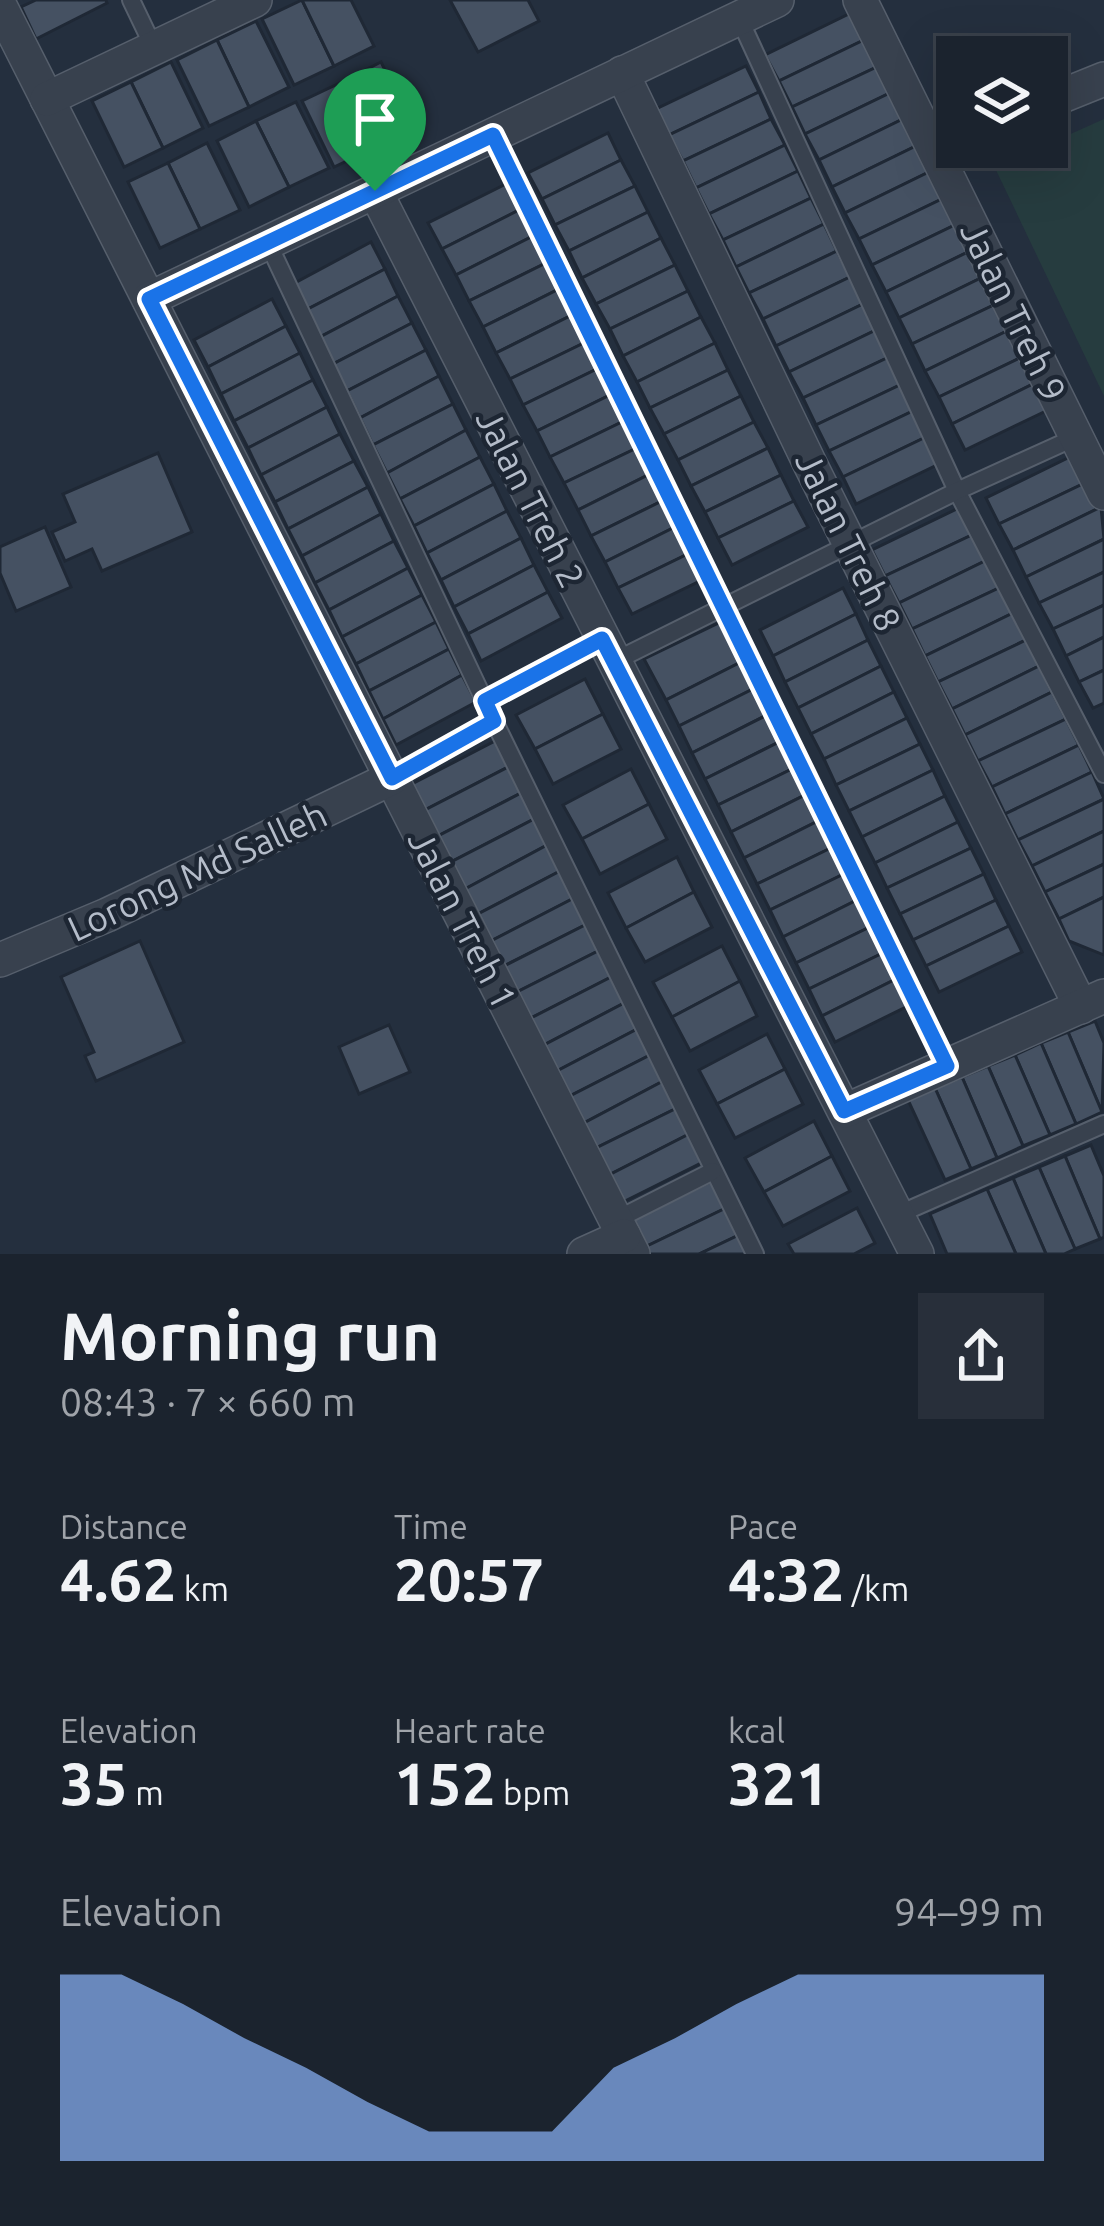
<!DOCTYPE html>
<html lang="en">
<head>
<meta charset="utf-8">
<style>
  :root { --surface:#1b232e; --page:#282f3a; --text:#f1f3f6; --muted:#a0a4aa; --line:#39404a; --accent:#8ab4f8 }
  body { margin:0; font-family:Ubuntu,sans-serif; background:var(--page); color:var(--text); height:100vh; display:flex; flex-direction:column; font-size:45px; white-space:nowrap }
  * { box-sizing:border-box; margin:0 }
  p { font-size:39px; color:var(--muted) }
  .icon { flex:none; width:66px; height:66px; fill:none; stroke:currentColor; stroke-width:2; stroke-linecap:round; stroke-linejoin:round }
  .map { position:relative; height:1254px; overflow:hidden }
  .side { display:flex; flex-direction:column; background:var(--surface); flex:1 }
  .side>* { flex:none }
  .tools { position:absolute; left:936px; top:36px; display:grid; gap:24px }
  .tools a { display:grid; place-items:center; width:132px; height:132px; border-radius:0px; background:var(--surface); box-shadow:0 12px 48px #0002,0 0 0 3px var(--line); font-size:60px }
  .pin { position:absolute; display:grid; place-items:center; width:102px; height:102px; color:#fff; margin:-123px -51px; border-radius:50% 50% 50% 0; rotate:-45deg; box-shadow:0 0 12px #0007 }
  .pin .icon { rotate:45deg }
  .round { display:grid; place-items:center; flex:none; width:126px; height:126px; border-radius:0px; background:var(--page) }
  .headline { display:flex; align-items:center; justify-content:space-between; height:204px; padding:0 60px }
  h1 { font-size:66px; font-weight:700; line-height:90px }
  .figures { display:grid; grid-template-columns:repeat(3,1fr); gap:18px; height:204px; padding:12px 60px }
  .figures div { display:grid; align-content:center }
  .figures b { font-size:60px; font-weight:700 }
  .figures small { font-size:33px; font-weight:400 }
  .figures p { font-size:33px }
  .chart { height:336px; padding:24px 60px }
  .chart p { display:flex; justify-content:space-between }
  .chart svg { width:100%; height:216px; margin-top:12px; fill:var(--accent); opacity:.7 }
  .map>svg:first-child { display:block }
  .green { fill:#263c3f }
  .building { fill:#455162; stroke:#1f2835; stroke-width:3 }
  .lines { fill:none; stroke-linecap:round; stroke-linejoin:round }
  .lane-casing { stroke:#565f6c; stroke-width:20 }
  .street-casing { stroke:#565f6c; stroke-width:36 }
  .lane { stroke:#38414e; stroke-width:16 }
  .street { stroke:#38414e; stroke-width:33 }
  .route-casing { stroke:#fff; stroke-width:24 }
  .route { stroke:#1a73e8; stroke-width:15 }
  .labels { text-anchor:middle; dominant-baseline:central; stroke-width:9; stroke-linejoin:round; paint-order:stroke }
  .street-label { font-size:36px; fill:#b4bcc9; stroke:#1d2633 }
</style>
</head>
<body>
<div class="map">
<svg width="1104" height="1254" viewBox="0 0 1104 1254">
  <rect width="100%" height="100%" fill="#242f3e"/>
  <polygon class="green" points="1104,119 1104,396 995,168"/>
  <g class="building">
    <polygon points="36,0 106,0 107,3 36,39 21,7"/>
    <polygon points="302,0 334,66 294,85 262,19"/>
    <polygon points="302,0 351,0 374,46 334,66"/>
    <polygon points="450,0 528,0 539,21 478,52"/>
    <polygon points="855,11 868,38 779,81 765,55"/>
    <polygon points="256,21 289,87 249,107 217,40"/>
    <polygon points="868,38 881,65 792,107 779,81"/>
    <polygon points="217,40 249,107 209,126 177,60"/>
    <polygon points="171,62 203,128 163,148 131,82"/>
    <polygon points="381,62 414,129 374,148 342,82"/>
    <polygon points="881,65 894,91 805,134 792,107"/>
    <polygon points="746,66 759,92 669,135 656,109"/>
    <polygon points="131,82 163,148 124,167 92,101"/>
    <polygon points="342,82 374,148 334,167 302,101"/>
    <polygon points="894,91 907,117 819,160 805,134"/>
    <polygon points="759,92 771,119 683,161 669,135"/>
    <polygon points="296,102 329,168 289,187 256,121"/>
    <polygon points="907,117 920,144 832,187 819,160"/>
    <polygon points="771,119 785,145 696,188 683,161"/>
    <polygon points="256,121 289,187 249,207 217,141"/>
    <polygon points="608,133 621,160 542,199 528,173"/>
    <polygon points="207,143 240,210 200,229 168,163"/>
    <polygon points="920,144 933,170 845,213 832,187"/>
    <polygon points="785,145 798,171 709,214 696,188"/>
    <polygon points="621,160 635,186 555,225 542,199"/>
    <polygon points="168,163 200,229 160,248 128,182"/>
    <polygon points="933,170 946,197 859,239 845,213"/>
    <polygon points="798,171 811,198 723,240 709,214"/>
    <polygon points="508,183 521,209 442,249 428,223"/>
    <polygon points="635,186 648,212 569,251 555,225"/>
    <polygon points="946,197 959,223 872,265 859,239"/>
    <polygon points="811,198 824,224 736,267 723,240"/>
    <polygon points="521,209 535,235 456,275 442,249"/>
    <polygon points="648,212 661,238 582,278 569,251"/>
    <polygon points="959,223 972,250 886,292 872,265"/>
    <polygon points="824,224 837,251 749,293 736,267"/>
    <polygon points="535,235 548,262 469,301 456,275"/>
    <polygon points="661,238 675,265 596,304 582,278"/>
    <polygon points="371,242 385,269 306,310 293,284"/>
    <polygon points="972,250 985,276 899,318 886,292"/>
    <polygon points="837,251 850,277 763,319 749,293"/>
    <polygon points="548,262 561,288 483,327 469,301"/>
    <polygon points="675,265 688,291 610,329 596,304"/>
    <polygon points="385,269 398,296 320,337 306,310"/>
    <polygon points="985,276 998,303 912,344 899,318"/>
    <polygon points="850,277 863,304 776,346 763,319"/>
    <polygon points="561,288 574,314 496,353 483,327"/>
    <polygon points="688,291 701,317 623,356 610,329"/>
    <polygon points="398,296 412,323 333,364 320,337"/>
    <polygon points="272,299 286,326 208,367 194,340"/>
    <polygon points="998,303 1011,329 925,371 912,344"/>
    <polygon points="863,304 876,330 789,372 776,346"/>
    <polygon points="574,314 588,341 510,379 496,353"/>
    <polygon points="701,317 715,343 637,382 623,356"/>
    <polygon points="412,323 426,350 347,391 333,364"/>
    <polygon points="286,326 300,353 221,394 208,367"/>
    <polygon points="1011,329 1024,356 939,397 925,371"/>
    <polygon points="876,330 889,357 803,398 789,372"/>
    <polygon points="588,341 601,367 523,405 510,379"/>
    <polygon points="715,343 728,370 650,408 637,382"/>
    <polygon points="426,350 439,376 360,418 347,391"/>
    <polygon points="300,353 313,380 234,421 221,394"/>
    <polygon points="1024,356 1037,382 952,424 939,397"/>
    <polygon points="889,357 902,384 816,425 803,398"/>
    <polygon points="601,367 614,393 537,431 523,405"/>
    <polygon points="728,370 741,396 664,434 650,408"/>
    <polygon points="439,376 453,404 373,445 360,418"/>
    <polygon points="313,380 327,407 248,448 234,421"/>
    <polygon points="1037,382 1050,409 965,450 952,424"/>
    <polygon points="902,384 915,410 829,451 816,425"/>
    <polygon points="614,393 628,419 550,457 537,431"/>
    <polygon points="741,396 754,422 678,460 664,434"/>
    <polygon points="453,404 466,430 387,473 373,445"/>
    <polygon points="327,407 340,434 261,475 248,448"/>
    <polygon points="915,410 928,436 843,477 829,451"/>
    <polygon points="628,419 641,446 564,483 550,457"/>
    <polygon points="754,422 768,448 691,486 678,460"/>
    <polygon points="466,430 480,457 400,499 387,473"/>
    <polygon points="340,434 354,461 275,502 261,475"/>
    <polygon points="928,436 941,463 856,504 843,477"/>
    <polygon points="641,446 654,472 578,510 564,483"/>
    <polygon points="768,448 781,475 705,512 691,486"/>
    <polygon points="158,453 192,532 102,571 92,549 65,561 52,532 75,522 63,494"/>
    <polygon points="1076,454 1089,481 999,524 986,498"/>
    <polygon points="480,457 494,484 414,526 400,499"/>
    <polygon points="354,461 368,487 288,529 275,502"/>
    <polygon points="654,472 668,498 591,536 578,510"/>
    <polygon points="781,475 794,501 718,538 705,512"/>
    <polygon points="1089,481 1101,507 1013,550 999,524"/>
    <polygon points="494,484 507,511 427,553 414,526"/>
    <polygon points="368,487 381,514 302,556 288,529"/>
    <polygon points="668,498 681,524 605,562 591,536"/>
    <polygon points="794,501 808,527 732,565 718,538"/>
    <polygon points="961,507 974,534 885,576 872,550"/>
    <polygon points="1101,507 1104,539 1026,577 1013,550"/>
    <polygon points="507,511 521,538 441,580 427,553"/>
    <polygon points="381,514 394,541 315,583 302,556"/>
    <polygon points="681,524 694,551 618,588 605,562"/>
    <polygon points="45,527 71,587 16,611 0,573 0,547"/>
    <polygon points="974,534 987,560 899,603 885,576"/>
    <polygon points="521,538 534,565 454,607 441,580"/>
    <polygon points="1104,539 1104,572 1039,603 1026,577"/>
    <polygon points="394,541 408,568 329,610 315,583"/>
    <polygon points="694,551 708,577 632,614 618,588"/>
    <polygon points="987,560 1001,587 912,629 899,603"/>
    <polygon points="534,565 548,592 468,634 454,607"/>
    <polygon points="408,568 422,595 342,637 329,610"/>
    <polygon points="1104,572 1104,605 1053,629 1039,603"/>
    <polygon points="1001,587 1013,613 925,656 912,629"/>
    <polygon points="843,588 856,614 773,656 760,630"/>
    <polygon points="548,592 562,618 481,661 468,634"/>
    <polygon points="422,595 436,622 356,664 342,637"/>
    <polygon points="1104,605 1104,637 1066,656 1053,629"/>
    <polygon points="1013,613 1026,640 938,682 925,656"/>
    <polygon points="856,614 868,640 785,682 773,656"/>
    <polygon points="725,620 745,660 666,700 644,659"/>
    <polygon points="436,622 449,649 369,691 356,664"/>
    <polygon points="1104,637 1104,670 1079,682 1066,656"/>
    <polygon points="868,640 881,666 798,708 785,682"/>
    <polygon points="1026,640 1039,666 952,709 938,682"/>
    <polygon points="449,649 462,675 383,719 369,691"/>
    <polygon points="745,660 759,686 679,726 666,700"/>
    <polygon points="881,666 894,692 811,734 798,708"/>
    <polygon points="1039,666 1052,692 965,735 952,709"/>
    <polygon points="1104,670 1104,703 1093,708 1079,682"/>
    <polygon points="462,675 476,702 396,745 383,719"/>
    <polygon points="585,679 603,714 535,749 516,715"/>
    <polygon points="759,686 771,713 692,753 679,726"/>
    <polygon points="894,692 907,718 824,759 811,734"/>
    <polygon points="1052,692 1066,719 978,761 965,735"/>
    <polygon points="771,713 785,739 705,779 692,753"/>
    <polygon points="603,714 621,749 553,784 535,749"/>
    <polygon points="907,718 920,744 836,785 824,759"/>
    <polygon points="1066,719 1079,745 992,787 978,761"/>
    <polygon points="785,739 798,766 718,805 705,779"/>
    <polygon points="497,740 510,766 423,811 410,785"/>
    <polygon points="920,744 933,770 849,811 836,785"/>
    <polygon points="1079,745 1092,772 1005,814 992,787"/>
    <polygon points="510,766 523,792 436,837 423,811"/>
    <polygon points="798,766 811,792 731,832 718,805"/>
    <polygon points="631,769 649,804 582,839 563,805"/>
    <polygon points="933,770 945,796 862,837 849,811"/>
    <polygon points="1092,772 1104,799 1018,840 1005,814"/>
    <polygon points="523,792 536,818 449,863 436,837"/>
    <polygon points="811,792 824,818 744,858 731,832"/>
    <polygon points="945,796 958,822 875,863 862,837"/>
    <polygon points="1104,799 1104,831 1032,866 1018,840"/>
    <polygon points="649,804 667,839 600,874 582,839"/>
    <polygon points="536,818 549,844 463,890 449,863"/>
    <polygon points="824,818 837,845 757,884 744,858"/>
    <polygon points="958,822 971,848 887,888 875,863"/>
    <polygon points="1104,831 1104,864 1045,892 1032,866"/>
    <polygon points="549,844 562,870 476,915 463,890"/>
    <polygon points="837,845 850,871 770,910 757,884"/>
    <polygon points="971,848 984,874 900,914 887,888"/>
    <polygon points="677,857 694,892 626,928 608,893"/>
    <polygon points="1104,864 1104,897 1059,919 1045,892"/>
    <polygon points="562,870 576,897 489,942 476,915"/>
    <polygon points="850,871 863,897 783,937 770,910"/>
    <polygon points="984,874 996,900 913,940 900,914"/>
    <polygon points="694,892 712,927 645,962 626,928"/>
    <polygon points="576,897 589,923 502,967 489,942"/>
    <polygon points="863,897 876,924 796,963 783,937"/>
    <polygon points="1104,897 1104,955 1069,941 1059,919"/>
    <polygon points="996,900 1009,926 926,966 913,940"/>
    <polygon points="589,923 602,949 515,993 502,967"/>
    <polygon points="876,924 889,950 809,989 796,963"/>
    <polygon points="1009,926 1022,952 939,992 926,966"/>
    <polygon points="140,941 184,1042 96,1081 85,1056 94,1052 61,977"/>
    <polygon points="722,946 740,981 672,1017 653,982"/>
    <polygon points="602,949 615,975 529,1019 515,993"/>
    <polygon points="889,950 902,976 822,1016 809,989"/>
    <polygon points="615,975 628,1001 542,1046 529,1019"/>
    <polygon points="902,976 916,1002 835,1042 822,1016"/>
    <polygon points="740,981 757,1016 690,1051 672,1017"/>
    <polygon points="628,1001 641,1027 555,1072 542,1046"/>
    <polygon points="1095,1021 1104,1043 1102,1112 1068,1032"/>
    <polygon points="389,1025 410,1072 359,1094 339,1047"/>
    <polygon points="641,1027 654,1053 568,1097 555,1072"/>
    <polygon points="1068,1032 1102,1112 1076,1124 1041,1043"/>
    <polygon points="767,1034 785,1069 717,1104 699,1070"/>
    <polygon points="1041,1043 1076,1124 1050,1135 1015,1055"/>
    <polygon points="654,1053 667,1079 582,1124 568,1097"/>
    <polygon points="1015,1055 1050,1135 1023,1146 988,1066"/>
    <polygon points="988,1066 1023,1146 997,1158 962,1077"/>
    <polygon points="785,1069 803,1104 735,1138 717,1104"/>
    <polygon points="962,1077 997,1158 971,1169 935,1088"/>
    <polygon points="667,1079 681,1106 594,1149 582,1124"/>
    <polygon points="935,1088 971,1169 945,1180 908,1100"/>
    <polygon points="681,1106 693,1132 607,1176 594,1149"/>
    <polygon points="814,1121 832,1156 764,1192 745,1158"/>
    <polygon points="693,1132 707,1160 621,1203 607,1176"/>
    <polygon points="1091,1145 1104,1176 1104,1237 1100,1239 1065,1156"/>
    <polygon points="832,1156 850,1191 783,1226 764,1192"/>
    <polygon points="1065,1156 1100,1239 1075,1249 1039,1167"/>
    <polygon points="1039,1167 1075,1249 1064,1254 1046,1254 1013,1178"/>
    <polygon points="1013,1178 1046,1254 1016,1254 987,1189"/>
    <polygon points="714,1180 728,1207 645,1247 632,1220"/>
    <polygon points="987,1189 1016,1254 947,1254 930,1214"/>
    <polygon points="728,1207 741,1234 699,1254 648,1254 645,1247"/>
    <polygon points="857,1208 875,1243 854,1254 794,1254 788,1244"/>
    <polygon points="741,1234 751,1254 699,1254"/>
  </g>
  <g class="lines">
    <g class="lane-casing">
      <g id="lane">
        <polyline points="131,0 154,48"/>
        <polyline points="739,18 957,491 1104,774"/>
        <polyline points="492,135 947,1066"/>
        <polyline points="268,243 494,721 755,1254"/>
        <polyline points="615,661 957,491 1076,437"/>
        <polyline points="485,701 602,639"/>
        <polyline points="392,778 494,721"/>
        <polyline points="897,1215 1104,1124"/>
        <polyline points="616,1220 713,1171"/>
      </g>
    </g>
    <g class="street-casing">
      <g id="street">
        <polyline points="860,0 1104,493"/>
        <polyline points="0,6 633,1254"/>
        <polyline points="622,73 810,464 1081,1007"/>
        <polyline points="47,99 255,0"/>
        <polyline points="1047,102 1104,79"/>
        <polyline points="375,191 917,1254"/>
        <polyline points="149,299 777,0"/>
        <polyline points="0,960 107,915 392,778"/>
        <polyline points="845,1111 1104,996"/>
        <polyline points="584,1254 624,1236"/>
      </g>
    </g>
    <use href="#lane" class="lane"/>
    <use href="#street" class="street"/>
  </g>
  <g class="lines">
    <g class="route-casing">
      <polygon id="route" points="493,135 947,1066 844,1111 602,639 485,701 494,721 392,778 149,299"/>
    </g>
    <use href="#route" class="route"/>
  </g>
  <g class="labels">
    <g class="street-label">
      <text transform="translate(1014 311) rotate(64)">Jalan Treh 9</text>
      <text transform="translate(531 498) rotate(63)">Jalan Treh 2</text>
      <text transform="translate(849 541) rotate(64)">Jalan Treh 8</text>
      <text transform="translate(197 871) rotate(-25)">Lorong Md Salleh</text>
      <text transform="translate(463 919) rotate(63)">Jalan Treh 1</text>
    </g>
  </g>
</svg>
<div class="tools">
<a><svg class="icon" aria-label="layers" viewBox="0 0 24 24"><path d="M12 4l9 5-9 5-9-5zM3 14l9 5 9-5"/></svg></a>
</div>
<div class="pin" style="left:375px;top:191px;background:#1e9e55"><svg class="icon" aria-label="arrive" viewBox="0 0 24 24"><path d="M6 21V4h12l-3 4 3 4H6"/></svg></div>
</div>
<section class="side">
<div class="headline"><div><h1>Morning run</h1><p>08:43 · 7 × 660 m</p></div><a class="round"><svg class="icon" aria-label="share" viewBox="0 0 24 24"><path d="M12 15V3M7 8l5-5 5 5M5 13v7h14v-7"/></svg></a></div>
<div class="figures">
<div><p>Distance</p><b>4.62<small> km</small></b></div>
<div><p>Time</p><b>20:57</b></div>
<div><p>Pace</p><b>4:32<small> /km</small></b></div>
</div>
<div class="figures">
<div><p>Elevation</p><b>35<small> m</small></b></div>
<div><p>Heart rate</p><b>152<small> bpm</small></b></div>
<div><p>kcal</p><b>321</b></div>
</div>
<div class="chart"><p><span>Elevation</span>94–99 m</p>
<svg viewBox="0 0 160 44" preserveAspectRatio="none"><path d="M0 44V6L10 6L20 12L30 19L40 25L50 32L60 38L70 38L80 38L90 25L100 19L110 12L120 6L130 6L140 6L150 6L160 6V44z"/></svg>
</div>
</section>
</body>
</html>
